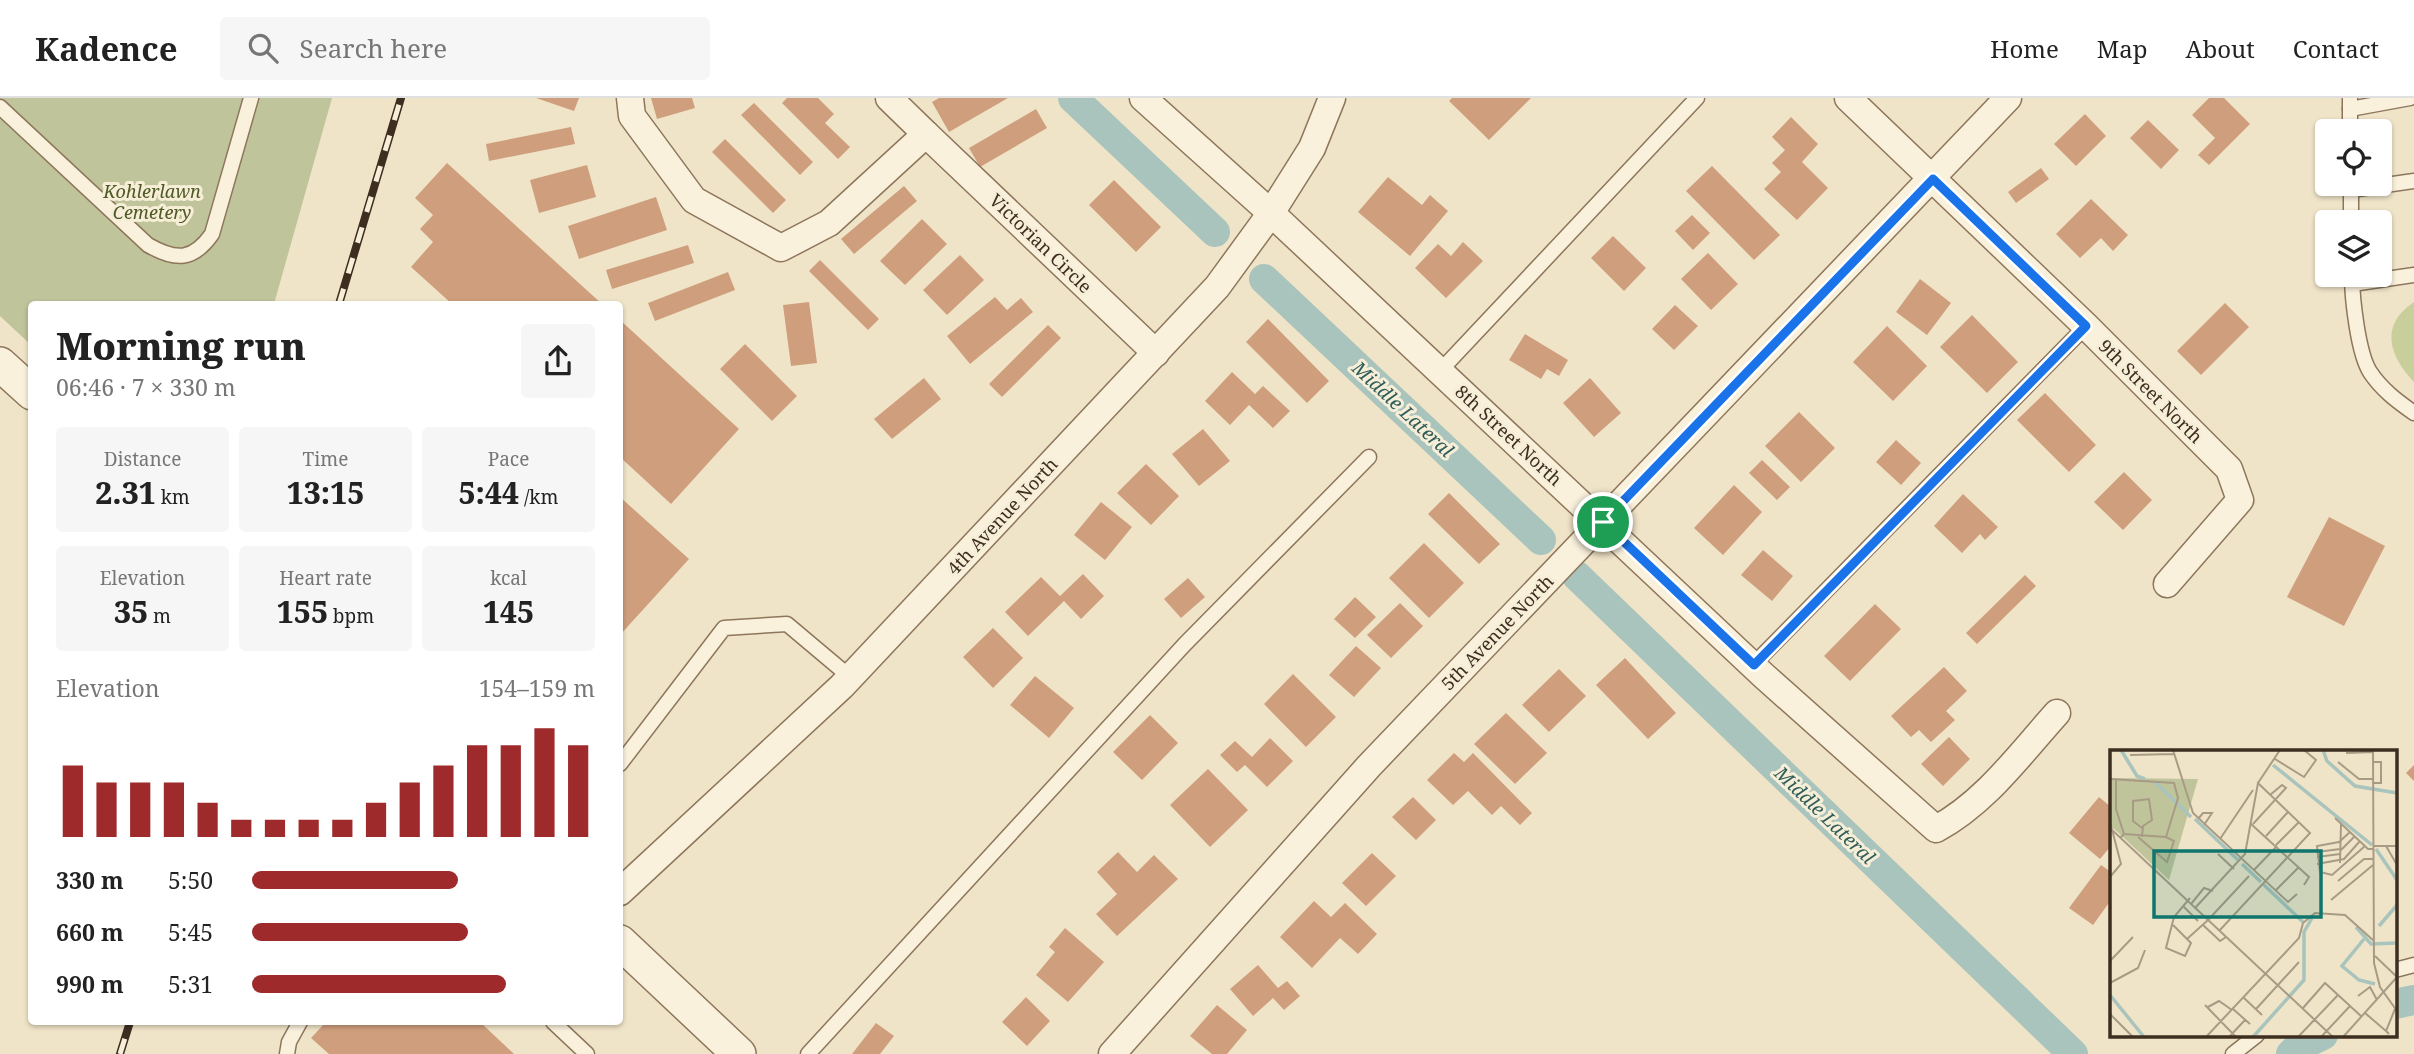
<!DOCTYPE html>
<html lang="en">
<head>
<meta charset="utf-8">
<style>
  :root { --surface:#fff; --page:#f6f6f6; --text:#222; --muted:#767676; --line:#e0e0e0; --accent:#9e2a2b }
  body { margin:0; font-family:"Noto Serif",serif; background:var(--page); color:var(--text); height:100vh; display:flex; flex-direction:column; font-size:26px; white-space:nowrap }
  * { box-sizing:border-box; margin:0 }
  p { font-size:23px; color:var(--muted) }
  .icon { flex:none; width:38px; height:38px; fill:none; stroke:currentColor; stroke-width:2; stroke-linecap:round; stroke-linejoin:round }
  .map { position:relative; flex:1; overflow:hidden }
  .side { position:absolute; left:28px; top:203px; width:595px; height:724px; display:flex; flex-direction:column; background:var(--surface); border-radius:7px; box-shadow:0 2px 5px #0004 }
  .side>* { flex:none }
  .tools { position:absolute; left:2315px; top:21px; display:grid; gap:14px }
  .tools a { display:grid; place-items:center; width:77px; height:77px; border-radius:7px; background:var(--surface); box-shadow:0 2px 5px #0004; font-size:35px }
  .pin { position:absolute; display:grid; place-items:center; width:60px; height:60px; color:#fff; margin:-30px; border:4px solid #fff; border-radius:50%; box-shadow:0 2px 7px #0007 }
  .round { display:grid; place-items:center; flex:none; width:74px; height:74px; border-radius:7px; background:var(--page) }
  .summary { display:flex; align-items:center; justify-content:space-between; height:119px; padding:0 28px }
  h1 { font-size:38px; font-weight:800; line-height:52px }
  .figures { display:grid; grid-template-columns:repeat(3,1fr); gap:10px; height:119px; padding:7px 28px }
  .figures div { display:grid; align-content:center; border-radius:7px; background:var(--page); text-align:center }
  .figures b { font-size:30px; font-weight:800 }
  .figures small { font-size:19px; font-weight:400 }
  .figures p { font-size:19px }
  .chart { height:196px; padding:14px 28px }
  .chart p { display:flex; justify-content:space-between }
  .chart svg { width:100%; height:126px; margin-top:7px; stroke:var(--accent); stroke-width:6 }
  ul { padding:0 28px; list-style:none; font-size:23px }
  li { display:grid; grid-template-columns:112px 84px 1fr; align-items:center; height:52px }
  li i { height:18px; border-radius:9px; background:var(--accent) }
  header { display:flex; align-items:center; gap:42px; box-sizing:border-box; height:98px; padding:0 35px; background:var(--surface); border-bottom:2px solid var(--line) }
  header strong { font-size:33px }
  nav { display:flex; gap:38px; margin-inline-start:auto; font-size:24px }
  .search { width:490px; height:63px; background:var(--page); display:flex; align-items:center; gap:18px; box-sizing:border-box; padding:0 24px; border-radius:7px; color:var(--muted); font-size:26px }
  .map>svg:first-child { display:block }
  .green { fill:#c9cf9b }
  .cemetery { fill:#bfc49a }
  .lines { fill:none; stroke-linecap:round; stroke-linejoin:round }
  .canal { stroke:#a9c4bc; stroke-width:30 }
  .building { fill:#cf9f7d }
  .service-casing { stroke:#8d765c; stroke-width:17 }
  .minor-casing { stroke:#8d765c; stroke-width:29 }
  .tertiary-casing { stroke:#8d765c; stroke-width:36 }
  .service { stroke:#faf1dc; stroke-width:14 }
  .minor { stroke:#faf1dc; stroke-width:26 }
  .tertiary { stroke:#faf1dc; stroke-width:33 }
  .rail-casing { stroke:#3d2e20; stroke-width:8 }
  .rail { stroke:#f7eed8; stroke-width:5; stroke-dasharray:16; stroke-linecap:butt }
  .route-casing { stroke:#fff; stroke-width:14 }
  .route { stroke:#1a73e8; stroke-width:9 }
  .labels { text-anchor:middle; dominant-baseline:central; stroke-width:6; stroke-linejoin:round; paint-order:stroke }
  .park-label { font-size:18px; font-style:italic; fill:#4d5a26; stroke:#f7eed8 }
  .street-label { font-size:18px; fill:#3d2e20; stroke:#f7eed8 }
  .water-label { font-size:19px; font-style:italic; fill:#2f5d5a; stroke:#f7eed8 }
  .inset-river { fill:none; stroke:#a9c4bc; stroke-width:3.5 }
  .inset-road { fill:none; stroke:#a89b85; stroke-width:2 }
  .view { fill:#0f766e; fill-opacity:0.15; stroke:#0f766e; stroke-width:3.5 }
  .inset-edge { fill:none; stroke:#3d2e20; stroke-width:3.5 }
</style>
</head>
<body>
<header>
<strong>Kadence</strong>
<div class="search"><svg class="icon" aria-label="search" viewBox="0 0 24 24"><circle cx="10" cy="10" r="6"/><path d="M15 15l6 6"/></svg>Search here</div>
<nav><a>Home</a><a>Map</a><a>About</a><a>Contact</a></nav>
</header>
<div class="map">
<svg width="2414" height="956" viewBox="0 0 2414 956">
  <rect width="100%" height="100%" fill="#f0e4c8"/>
  <path class="green" d="M2414,204V284C2389,258 2379,227 2414,204Z"/>
  <polygon class="cemetery" points="0,0 332,0 274,206 32,206 31,247 0,218"/>
  <g class="lines">
    <g class="canal">
      <polyline points="1073,0 1215,134"/>
      <polyline points="1264,181 1541,442"/>
      <polyline points="1577,478 2073,956"/>
      <polyline points="2395,906 2414,902"/>
      <polyline points="2291,956 2298,949 2323,937"/>
    </g>
  </g>
  <g class="building">
    <polygon points="536,0 579,0 574,13"/>
    <polygon points="651,0 692,0 695,10 657,21"/>
    <polygon points="787,0 818,0 834,16 825,25 850,49 838,61 782,5"/>
    <polygon points="939,0 1008,0 949,34 932,4"/>
    <polygon points="1452,0 1531,0 1489,42 1449,3"/>
    <polygon points="2209,0 2224,0 2250,26 2209,67 2198,57 2215,40 2192,17"/>
    <polygon points="754,5 813,64 800,77 741,17"/>
    <polygon points="1036,11 1047,30 980,69 969,50"/>
    <polygon points="2085,16 2106,38 2076,68 2054,46"/>
    <polygon points="1791,19 1818,46 1802,64 1828,90 1797,122 1764,91 1781,74 1772,65 1785,52 1772,39"/>
    <polygon points="2148,22 2179,52 2161,71 2130,40"/>
    <polygon points="571,29 575,46 489,63 486,46"/>
    <polygon points="725,41 786,102 773,115 712,54"/>
    <polygon points="447,65 602,206 452,206 411,169 433,144 420,131 433,117 415,100"/>
    <polygon points="587,67 596,99 539,115 530,82"/>
    <polygon points="1712,68 1780,137 1754,162 1686,93"/>
    <polygon points="2041,70 2049,81 2016,105 2008,94"/>
    <polygon points="1388,79 1422,107 1430,97 1448,113 1410,158 1358,114"/>
    <polygon points="1114,82 1161,129 1136,154 1089,107"/>
    <polygon points="904,88 917,103 854,156 841,141"/>
    <polygon points="656,99 667,132 579,161 568,128"/>
    <polygon points="2091,101 2128,137 2113,153 2101,140 2080,160 2056,136"/>
    <polygon points="1692,117 1710,135 1693,152 1675,133"/>
    <polygon points="922,121 947,146 905,187 880,163"/>
    <polygon points="1613,138 1646,170 1624,193 1591,160"/>
    <polygon points="1463,144 1483,163 1446,200 1415,170 1438,146 1451,158"/>
    <polygon points="688,147 694,165 612,191 606,172"/>
    <polygon points="1708,155 1738,186 1711,212 1681,181"/>
    <polygon points="960,157 984,182 947,217 923,192"/>
    <polygon points="820,162 879,221 868,232 809,173"/>
    <polygon points="728,174 735,192 655,223 648,205"/>
    <polygon points="1920,181 1951,205 1927,237 1896,214"/>
    <polygon points="995,199 1007,212 1021,200 1033,214 970,266 947,238"/>
    <polygon points="809,204 817,265 791,268 783,207"/>
    <polygon points="2225,205 2249,229 2201,277 2177,253"/>
    <polygon points="1675,207 1698,228 1674,252 1652,231"/>
    <polygon points="1972,217 2018,264 1987,295 1940,249"/>
    <polygon points="1268,221 1329,283 1307,305 1246,244"/>
    <polygon points="620,222 739,331 671,406 620,359"/>
    <polygon points="1048,227 1061,240 1002,299 989,286"/>
    <polygon points="1887,228 1927,268 1893,303 1853,264"/>
    <polygon points="1525,236 1568,262 1559,278 1547,271 1541,281 1509,262"/>
    <polygon points="745,246 797,298 772,323 720,271"/>
    <polygon points="1232,274 1255,296 1263,288 1290,313 1273,330 1249,307 1230,327 1205,303"/>
    <polygon points="924,280 941,301 892,341 874,321"/>
    <polygon points="1590,280 1621,315 1594,339 1563,305"/>
    <polygon points="2045,295 2096,347 2069,374 2017,322"/>
    <polygon points="1799,314 1835,350 1801,384 1765,348"/>
    <polygon points="1203,331 1230,363 1199,388 1172,356"/>
    <polygon points="1896,342 1921,365 1901,387 1876,364"/>
    <polygon points="1762,362 1790,389 1777,402 1749,375"/>
    <polygon points="1146,366 1179,398 1151,427 1117,395"/>
    <polygon points="2124,374 2152,402 2123,432 2094,404"/>
    <polygon points="1734,387 1762,414 1723,457 1694,430"/>
    <polygon points="1449,395 1500,446 1479,466 1428,416"/>
    <polygon points="1963,396 1998,429 1985,442 1980,436 1962,455 1934,428"/>
    <polygon points="620,399 689,461 620,537"/>
    <polygon points="1101,404 1132,429 1105,462 1074,437"/>
    <polygon points="2329,419 2385,448 2344,528 2287,499"/>
    <polygon points="1424,445 1464,485 1429,520 1389,480"/>
    <polygon points="1763,452 1793,478 1772,503 1741,477"/>
    <polygon points="1083,476 1104,498 1081,521 1064,503 1028,538 1005,514 1041,479 1060,498"/>
    <polygon points="2025,477 2036,488 1977,546 1966,535"/>
    <polygon points="1188,480 1205,499 1181,520 1164,501"/>
    <polygon points="1355,499 1376,519 1355,540 1334,521"/>
    <polygon points="1400,505 1423,528 1391,560 1367,537"/>
    <polygon points="1875,506 1901,531 1850,583 1824,558"/>
    <polygon points="993,530 1023,560 993,590 963,559"/>
    <polygon points="1356,548 1381,570 1354,599 1329,577"/>
    <polygon points="1625,560 1676,615 1648,641 1596,587"/>
    <polygon points="1944,569 1967,593 1946,613 1955,622 1931,644 1919,632 1911,639 1891,618"/>
    <polygon points="1559,571 1586,598 1549,634 1522,607"/>
    <polygon points="1293,576 1336,619 1306,649 1264,606"/>
    <polygon points="1035,578 1074,610 1049,640 1010,607"/>
    <polygon points="1506,615 1547,655 1515,686 1474,646"/>
    <polygon points="1150,617 1178,645 1142,682 1113,654"/>
    <polygon points="1949,639 1970,661 1943,688 1921,666"/>
    <polygon points="1270,640 1293,663 1267,689 1245,667 1237,674 1220,657 1235,643 1252,659"/>
    <polygon points="1454,655 1464,664 1473,655 1532,715 1520,727 1501,708 1492,717 1468,693 1453,707 1427,682"/>
    <polygon points="2414,667 2414,683 2406,675"/>
    <polygon points="1208,671 1248,712 1210,749 1170,707"/>
    <polygon points="1413,699 1436,722 1416,742 1392,719"/>
    <polygon points="2099,699 2111,709 2111,748 2100,761 2069,735"/>
    <polygon points="1118,754 1137,774 1154,757 1178,781 1117,838 1096,816 1117,796 1097,774"/>
    <polygon points="1372,755 1396,778 1366,808 1342,785"/>
    <polygon points="2101,767 2111,774 2111,802 2093,827 2069,810"/>
    <polygon points="1314,803 1331,819 1345,805 1377,836 1358,856 1340,840 1312,870 1280,839"/>
    <polygon points="1065,830 1104,864 1068,904 1036,877 1055,854 1049,849"/>
    <polygon points="1258,867 1278,890 1287,883 1300,898 1284,912 1273,900 1253,918 1230,891"/>
    <polygon points="1026,899 1050,923 1027,948 1002,924"/>
    <polygon points="1217,907 1247,932 1227,956 1212,956 1190,938"/>
    <polygon points="326,924 480,924 514,956 329,956 311,940"/>
    <polygon points="876,925 894,938 880,956 852,956"/>
  </g>
  <g class="lines">
    <g class="service-casing">
      <g id="service">
        <polyline points="2350,0 2350,33"/>
        <path d="M0,9L148,147C176,163 193,163 212,136L251,0"/>
        <polyline points="2350,11 2410,0"/>
        <polyline points="2351,86 2351,124"/>
        <polyline points="2351,92 2414,83"/>
        <path d="M2352,177C2352,200 2358,255 2370,274C2382,292 2397,303 2414,315"/>
        <polyline points="2352,186 2414,177"/>
        <polyline points="1440,273 1697,0"/>
        <polyline points="1753,567 2086,228"/>
        <polyline points="620,666 724,530 787,526 850,579"/>
        <polyline points="2395,872 2414,867"/>
        <polyline points="553,924 587,956"/>
        <polyline points="287,956 289,944 300,924"/>
        <polyline points="808,956 1184,547 1369,359"/>
        <polyline points="2233,956 2257,937"/>
      </g>
    </g>
    <g class="minor-casing">
      <g id="minor">
        <polyline points="630,0 632,18 694,102 781,150 829,125 926,36 889,0"/>
        <path d="M1143,0L1271,115L1764,578L1936,731C1985,705 2020,656 2057,615"/>
        <polyline points="1848,0 2086,228 2229,371 2240,402 2167,486"/>
        <polyline points="926,36 1156,255"/>
        <polyline points="620,794 842,588 1217,189 1271,115 1312,50 1332,0"/>
        <polyline points="1112,956 1369,668 2008,0"/>
      </g>
    </g>
    <g class="tertiary-casing">
      <g id="tertiary">
        <polyline points="0,266 32,295"/>
        <polyline points="620,844 739,956"/>
      </g>
    </g>
    <use href="#service" class="service"/>
    <use href="#minor" class="minor"/>
    <use href="#tertiary" class="tertiary"/>
    <g class="rail-casing">
      <g id="rail">
        <polyline points="339,206 401,0"/>
        <polyline points="120,956 130,924"/>
      </g>
    </g>
    <use href="#rail" class="rail"/>
  </g>
  <g class="lines">
    <g class="route-casing">
      <polygon id="route" points="1933,81 2086,228 1754,567 1603,424"/>
    </g>
    <use href="#route" class="route"/>
  </g>
  <g class="labels">
    <g class="park-label">
      <text x="152" y="93">Kohlerlawn<tspan x="152" dy="21">Cemetery</tspan></text>
    </g>
    <g class="street-label">
      <text transform="translate(1041 145) rotate(44)">Victorian Circle</text>
      <text transform="translate(2151 293) rotate(45)">9th Street North</text>
      <text transform="translate(1509 337) rotate(43)">8th Street North</text>
      <text transform="translate(1002 418) rotate(-47)">4th Avenue North</text>
      <text transform="translate(1497 534) rotate(-46)">5th Avenue North</text>
    </g>
    <g class="water-label">
      <text transform="translate(1403 311) rotate(43)">Middle Lateral</text>
      <text transform="translate(1825 717) rotate(44)">Middle Lateral</text>
    </g>
  </g>
  <g transform="translate(2110 652)">
    <rect width="287" height="287" fill="#f0e4c8"/>
    <path d="M0,28L88,29L59,130L0,75Z" fill="#bfc49a"/>
    <path class="inset-river" d="M11,0L27,26L35,29M213,0L217,11L245,36L287,43M163,15L262,95M45,32L81,67M85,69L128,110M266,99L287,130M132,114L151,132M153,134L193,172M269,176L287,155M246,177L261,194L287,193M254,189L232,216L249,230L265,234M0,245L34,287M143,287L194,230V182L202,168"/>
    <path class="inset-road" d="M63,0L83,63L178,152L187,144M263,0L264,213L270,237L287,261M236,3L263,2M20,5L64,4M165,9L194,27L206,10L194,0M228,12L249,29H263M263,12H271V33H263M0,29L64,33L68,48L56,87M6,29V59L14,84L10,88M148,33L170,0M225,68L258,99H263M88,69L93,63H102L94,75M0,72L11,114L0,127M141,74L199,127L194,135M143,74L176,38L172,35L160,45M0,78L223,287M32,78L23,71V51L39,49L42,70L33,76L32,87M240,82L229,92L207,96L210,122L222,125L255,96M14,84L56,87M156,86L178,62M28,87L57,112L64,91L56,87M110,89L143,40M166,95L189,72M263,96H287M276,96L287,115M230,101L245,86M207,102L230,99M108,104L124,119M207,107L230,104M230,113L231,74M207,114L234,109L250,91M144,120L167,96M228,131L254,109H263M166,140L189,117M221,150L263,115M81,154L94,138L103,141M73,156L88,171M85,158L135,104L148,33L200,83L109,181M98,170L139,126M63,175L81,193L75,206L56,198L64,167L80,148M93,175L110,191L116,187M77,189L98,170M265,206L287,227M0,211L23,187M0,233L28,218L35,200M248,246L260,237L267,250M134,248L152,265M95,255L126,287M98,257L109,251L122,260M193,258L215,233L252,267M123,259L140,274M146,259L189,212M255,263L276,281M0,264L23,287M279,284L276,281L285,259M96,287L189,188L193,173L205,163L235,165L264,191M119,287L135,270M188,287L228,245M211,287L240,256M233,287L287,227"/>
    <path class="view" d="M44,101H211V167H44Z"/>
    <rect width="287" height="287" class="inset-edge"/>
  </g>
</svg>
<div class="tools">
<a><svg class="icon" aria-label="locate" viewBox="0 0 24 24"><circle cx="12" cy="12" r="6"/><path d="M12 2v4M12 18v4M2 12h4M18 12h4"/></svg></a>
<a><svg class="icon" aria-label="layers" viewBox="0 0 24 24"><path d="M12 4l9 5-9 5-9-5zM3 14l9 5 9-5"/></svg></a>
</div>
<div class="pin" style="left:1603px;top:424px;background:#1e9e55"><svg class="icon" aria-label="arrive" viewBox="0 0 24 24"><path d="M6 21V4h12l-3 4 3 4H6"/></svg></div>
<section class="side">
<div class="summary"><div><h1>Morning run</h1><p>06:46 · 7 × 330 m</p></div><a class="round"><svg class="icon" aria-label="share" viewBox="0 0 24 24"><path d="M12 15V3M7 8l5-5 5 5M5 13v7h14v-7"/></svg></a></div>
<div class="figures">
<div><p>Distance</p><b>2.31<small> km</small></b></div>
<div><p>Time</p><b>13:15</b></div>
<div><p>Pace</p><b>5:44<small> /km</small></b></div>
</div>
<div class="figures">
<div><p>Elevation</p><b>35<small> m</small></b></div>
<div><p>Heart rate</p><b>155<small> bpm</small></b></div>
<div><p>kcal</p><b>145</b></div>
</div>
<div class="chart"><p><span>Elevation</span>154–159 m</p>
<svg viewBox="0 0 160 44" preserveAspectRatio="none"><path d="M5 44V19M15 44V25M25 44V25M35 44V25M45 44V32M55 44V38M65 44V38M75 44V38M85 44V38M95 44V32M105 44V25M115 44V19M125 44V12M135 44V12M145 44V6M155 44V12"/></svg>
</div>
<ul>
<li><b>330 m</b>5:50<i style="width:60%"></i></li>
<li><b>660 m</b>5:45<i style="width:63%"></i></li>
<li><b>990 m</b>5:31<i style="width:74%"></i></li>
</ul>
</section>
</div>
</body>
</html>
